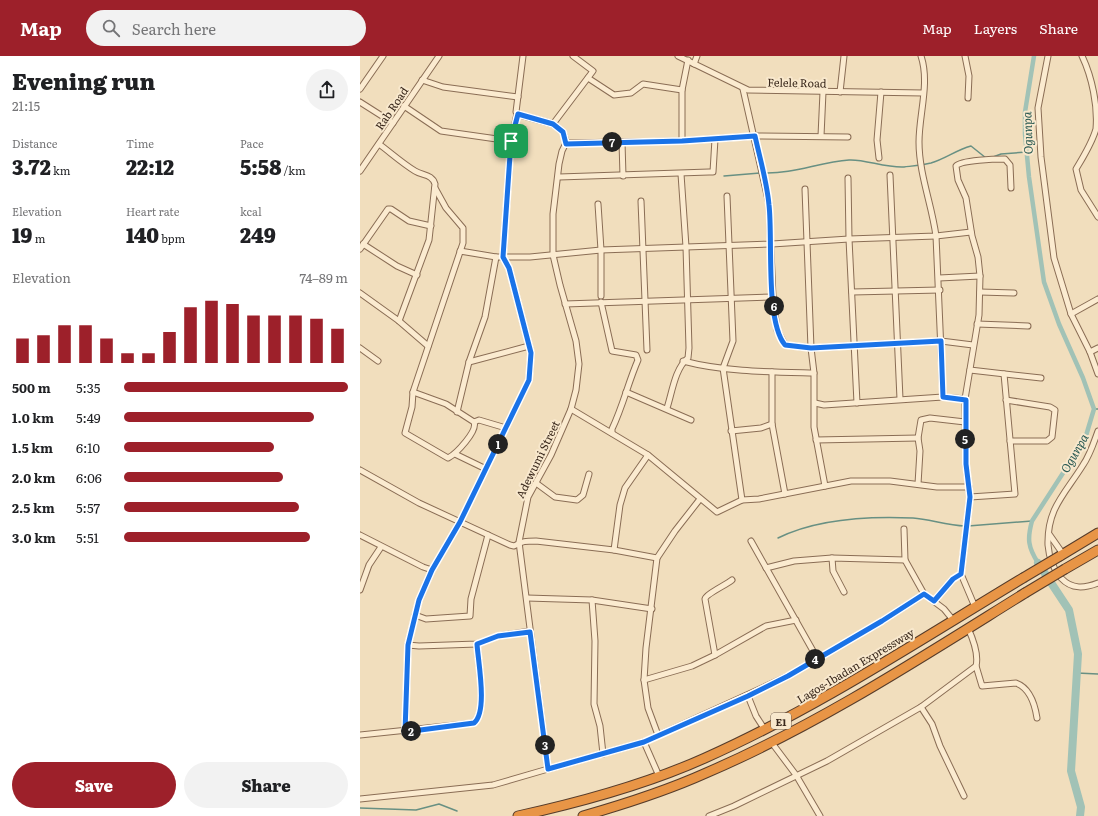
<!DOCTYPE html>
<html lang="en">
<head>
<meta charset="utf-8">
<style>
  :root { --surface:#fff; --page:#f2f2f2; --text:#202124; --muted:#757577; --accent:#9d202a }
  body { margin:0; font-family:Literata,serif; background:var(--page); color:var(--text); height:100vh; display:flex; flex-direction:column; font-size:15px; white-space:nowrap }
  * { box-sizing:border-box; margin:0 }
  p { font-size:13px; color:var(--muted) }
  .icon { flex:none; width:22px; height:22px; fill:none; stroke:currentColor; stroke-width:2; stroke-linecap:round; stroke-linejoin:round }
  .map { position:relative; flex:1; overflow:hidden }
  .sheet { display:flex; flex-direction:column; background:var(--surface); width:360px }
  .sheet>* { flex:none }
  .pin { position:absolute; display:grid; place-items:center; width:34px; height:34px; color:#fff; margin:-17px; border-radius:8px; box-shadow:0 2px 6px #0006 }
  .km { position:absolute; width:20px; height:20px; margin:-10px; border-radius:50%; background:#222; color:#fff; font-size:11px; line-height:20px; text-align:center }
  .round { display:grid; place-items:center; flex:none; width:42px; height:42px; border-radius:21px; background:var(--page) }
  .overview { display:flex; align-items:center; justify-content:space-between; height:68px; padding:0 12px }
  h1 { font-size:22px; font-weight:800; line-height:30px }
  .stats { display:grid; grid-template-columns:repeat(3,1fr); gap:6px; height:68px; padding:4px 12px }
  .stats div { display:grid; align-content:center }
  .stats b { font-size:20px; font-weight:800 }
  .stats small { font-size:11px; font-weight:400 }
  .stats p { font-size:11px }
  .chart { height:112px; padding:8px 12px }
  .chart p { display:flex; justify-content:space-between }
  .chart svg { width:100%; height:72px; margin-top:4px; stroke:var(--accent); stroke-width:6 }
  .cta { display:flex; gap:8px; margin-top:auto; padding:8px 12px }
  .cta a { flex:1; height:46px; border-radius:24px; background:var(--accent); color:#fff; font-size:16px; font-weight:800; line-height:46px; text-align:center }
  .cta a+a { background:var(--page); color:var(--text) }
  ul { padding:0 12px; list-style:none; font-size:13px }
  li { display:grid; grid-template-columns:64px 48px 1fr; align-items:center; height:30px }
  li i { height:10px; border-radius:5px; background:var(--accent) }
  header { display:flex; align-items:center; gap:24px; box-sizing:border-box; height:56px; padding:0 20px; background:var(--accent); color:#fff }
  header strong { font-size:19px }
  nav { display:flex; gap:22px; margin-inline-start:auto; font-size:14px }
  .search { width:280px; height:36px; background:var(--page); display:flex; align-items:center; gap:10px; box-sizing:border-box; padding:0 14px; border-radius:22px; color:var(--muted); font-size:15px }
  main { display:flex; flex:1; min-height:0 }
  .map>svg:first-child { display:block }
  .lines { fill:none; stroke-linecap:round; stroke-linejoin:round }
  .stream { stroke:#689083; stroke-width:1.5 }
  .canal { stroke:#a1c2b6; stroke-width:4.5 }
  .river { stroke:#a1c2b6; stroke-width:8 }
  .minor-casing { stroke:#8a6d55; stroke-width:7 }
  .motorway-casing { stroke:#573c2a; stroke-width:11 }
  .minor { stroke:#fbebd0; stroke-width:5 }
  .motorway { stroke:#e89546; stroke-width:9 }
  .motorway-bridge-casing { stroke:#573c2a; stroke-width:11; stroke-linecap:butt }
  .motorway-bridge { stroke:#e89546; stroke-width:9 }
  .route-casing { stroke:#fff; stroke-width:8 }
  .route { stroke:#1a73e8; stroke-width:5 }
  .labels { text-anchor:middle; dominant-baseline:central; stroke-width:4; stroke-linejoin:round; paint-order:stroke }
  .shield { fill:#f8e8cd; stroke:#726150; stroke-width:1 }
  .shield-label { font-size:10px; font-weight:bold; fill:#38271b }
  .street-label { font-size:11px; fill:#38271b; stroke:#f8e8cd }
  .water-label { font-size:12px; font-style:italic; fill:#295952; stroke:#f8e8cd }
</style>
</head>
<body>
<header>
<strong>Map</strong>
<div class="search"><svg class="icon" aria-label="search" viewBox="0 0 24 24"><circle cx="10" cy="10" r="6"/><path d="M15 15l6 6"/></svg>Search here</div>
<nav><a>Map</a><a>Layers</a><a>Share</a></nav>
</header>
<main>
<section class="sheet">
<div class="overview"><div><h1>Evening run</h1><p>21:15</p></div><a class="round"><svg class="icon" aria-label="share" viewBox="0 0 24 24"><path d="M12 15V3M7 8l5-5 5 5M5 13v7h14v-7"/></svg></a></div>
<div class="stats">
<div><p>Distance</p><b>3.72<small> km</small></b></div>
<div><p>Time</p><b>22:12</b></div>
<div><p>Pace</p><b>5:58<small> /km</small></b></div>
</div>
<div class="stats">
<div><p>Elevation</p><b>19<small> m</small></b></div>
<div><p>Heart rate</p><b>140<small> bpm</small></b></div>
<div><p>kcal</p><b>249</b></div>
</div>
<div class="chart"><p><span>Elevation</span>74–89 m</p>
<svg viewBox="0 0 160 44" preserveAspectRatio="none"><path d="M5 44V29M15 44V27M25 44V21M35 44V21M45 44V29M55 44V38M65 44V38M75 44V25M85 44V10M95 44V6M105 44V8M115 44V15M125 44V15M135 44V15M145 44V17M155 44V23"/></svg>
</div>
<ul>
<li><b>500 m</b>5:35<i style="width:100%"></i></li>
<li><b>1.0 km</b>5:49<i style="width:85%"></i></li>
<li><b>1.5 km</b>6:10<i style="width:67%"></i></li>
<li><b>2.0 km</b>6:06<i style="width:71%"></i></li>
<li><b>2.5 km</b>5:57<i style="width:78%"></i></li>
<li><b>3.0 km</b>5:51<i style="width:83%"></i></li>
</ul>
<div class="cta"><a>Save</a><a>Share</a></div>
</section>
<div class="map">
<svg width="738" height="760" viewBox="0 0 738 760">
  <rect width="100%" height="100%" fill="#f1debd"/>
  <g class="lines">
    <g class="stream">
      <polyline points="633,101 641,98 667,96"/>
      <path d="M404,117C433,118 460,106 489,104C505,103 525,112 544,111C552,110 563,109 571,107C585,103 596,94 611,90L626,102"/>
      <polyline points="364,120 400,117"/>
      <polyline points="734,353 738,353"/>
      <polyline points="608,470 672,465"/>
      <path d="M418,482C458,462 509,460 553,462C570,463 587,470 605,470"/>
      <polyline points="717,617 738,618"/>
      <polyline points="0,752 56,754 79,748 97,755"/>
    </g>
    <path class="canal" d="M674,0L665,56V78L669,121L684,226L699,268L723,322L734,353L725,383L672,465C667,483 668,491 678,507"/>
    <polyline class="river" points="678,507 709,554 718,598 711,715 721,751 720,760"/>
    <g class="minor-casing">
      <g id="minor">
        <polyline points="163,0 156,56 160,59 193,68 203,76 205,82 206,87 202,95 199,108 193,158 193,199 200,229 216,285 219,308 216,334 211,353 191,399 168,441 159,486 188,713 284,686 299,720"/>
        <polyline points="318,0 388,34 563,37"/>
        <path d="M561,0C570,27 559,58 559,86C559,118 572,149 576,180L583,341"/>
        <polyline points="605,0 609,20 608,42"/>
        <polyline points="688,0 678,52 681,101 694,202 711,258 730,296 738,318"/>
        <path d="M722,0C732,21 738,50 736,73C732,87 724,100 716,113L721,134L738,161"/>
        <polyline points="334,8 337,0"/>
        <polyline points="228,22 254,39 271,37 283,28 322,34"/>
        <polyline points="62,24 83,31 158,41"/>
        <polyline points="0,33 23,0"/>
        <polyline points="383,33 409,148 413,241 417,274 425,289 451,292 581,285 613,289"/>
        <polyline points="480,36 484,0"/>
        <polyline points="0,46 33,67"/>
        <polyline points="44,50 81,75 151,85"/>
        <polyline points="193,68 233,15 213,0"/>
        <polyline points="461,80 463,36"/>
        <polyline points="322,85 322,34 328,4"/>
        <polyline points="262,86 263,120"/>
        <polyline points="206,87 322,85 395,80 488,81"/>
        <path d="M19,88C31,97 42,107 55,115C63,120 72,118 75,128L69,184L39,265"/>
        <polyline points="519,102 517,84 521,36"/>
        <polyline points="0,115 79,0"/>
        <polyline points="530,119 540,343"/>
        <polyline points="199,121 349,116 353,116 355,83"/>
        <polyline points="488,122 489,183 497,347"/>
        <path d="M75,132L86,152L103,172V187L53,336L52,351L45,377L88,402C96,398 118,375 114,366"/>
        <polyline points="445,133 451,292 454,317 454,371 465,430"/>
        <polyline points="367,140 373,285 363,312 382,444"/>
        <polyline points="281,145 287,294"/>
        <polyline points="238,148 241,194 241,240"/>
        <polyline points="3,188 37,210 57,219"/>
        <polyline points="0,193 28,153 31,153 49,165 71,170"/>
        <polyline points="100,195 136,201 170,201 241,194 412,188 489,183 576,180 611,176"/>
        <polyline points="579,222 620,220"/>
        <polyline points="492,236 580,234"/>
        <polyline points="620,236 654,237"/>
        <polyline points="0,237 39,265 68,290"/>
        <path d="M241,246L252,295L276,299L278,304C268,327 263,350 252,373V377"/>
        <polyline points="205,248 413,241"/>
        <polyline points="711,258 738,243"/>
        <polyline points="617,268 668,270"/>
        <polyline points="0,292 18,305"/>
        <polyline points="730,296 738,292"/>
        <path d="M323,305C365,316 410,316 454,317"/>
        <polyline points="109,306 169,290"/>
        <polyline points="610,314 681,322"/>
        <polyline points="412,316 412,368 425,438"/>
        <polyline points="53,336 86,348 114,366 119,364 146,372"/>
        <polyline points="266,336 331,364"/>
        <polyline points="646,344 690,351 695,354 692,381 687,385 650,385"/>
        <polyline points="455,347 464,349 583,341 605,343"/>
        <path d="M307,352C312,337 315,312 328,302L329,292L326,191L321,118"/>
        <polyline points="211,353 288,399 357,456 382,444 399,443 491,425 530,425 577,431 609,431"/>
        <polyline points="97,356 109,306 125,261 136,201"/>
        <polyline points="371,375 401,372 412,368"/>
        <path d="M738,375C734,386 730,399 723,409C705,438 687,452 688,489C689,501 693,513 701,522C712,534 725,532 738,527"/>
        <polyline points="456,384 558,382"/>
        <polyline points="95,398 126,413"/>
        <path d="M0,414L59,447L150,489L154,490C162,485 166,485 176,485L254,494L297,502"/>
        <polyline points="176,427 195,441 217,444 223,439 229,418"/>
        <polyline points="558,428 560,395 558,382 561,364 570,362 605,366"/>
        <polyline points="610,441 655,438 644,318"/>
        <polyline points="544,473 545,504 564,538 584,553 593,564"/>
        <polyline points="689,478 703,498"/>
        <polyline points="0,479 63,511 72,514"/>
        <polyline points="391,485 457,602"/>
        <polyline points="254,494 260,449 265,432 288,399"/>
        <polyline points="472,502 473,515 484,536"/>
        <polyline points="406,512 434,505 472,502 545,504"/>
        <polyline points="0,534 9,509 21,491"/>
        <polyline points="167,542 232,544 292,553"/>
        <polyline points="232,544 235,585 234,648 240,670 243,698"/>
        <polyline points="574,545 593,523 601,518"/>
        <path d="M615,551L601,518L610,441L606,409L605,343L619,259L620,220L618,201L612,180L606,142L598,124L596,110C601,104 636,103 645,103L650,109L651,132"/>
        <polyline points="55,559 66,563 110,560 111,543 128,479"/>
        <polyline points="48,589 59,590 117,588 138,580 170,575"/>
        <path d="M355,599L345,543C346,538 366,529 372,524"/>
        <path d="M616,610L622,630L656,627C670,632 675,649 677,662"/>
        <polyline points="284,624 332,610 355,599 406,570 436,564"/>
        <polyline points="388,640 396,660 405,674"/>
        <polyline points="561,651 572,668 580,690 604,740"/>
        <polyline points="45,676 48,589 59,544 72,514 100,466 169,324 171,297 149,212 143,201 151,85 157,58"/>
        <path d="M0,679L114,667C128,656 118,605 117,588"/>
        <polyline points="298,679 288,652 284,624 286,592 297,502 315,475 340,443"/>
        <polyline points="284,686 428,620 522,565 564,538"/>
        <polyline points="412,687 436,719 460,760"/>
        <polyline points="0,743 133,729 188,713"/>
        <path d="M349,760L374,750L467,705L561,651L616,610C619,598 613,583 608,572"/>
      </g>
    </g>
    <g class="motorway-casing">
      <g id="motorway">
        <polyline points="700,500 738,477"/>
        <polyline points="705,513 738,494"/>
        <path d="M158,760C222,746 285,729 345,702C457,652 558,585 663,522"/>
        <path d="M223,760C265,748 306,735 346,717C458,669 562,601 665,537"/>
      </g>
    </g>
    <use href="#minor" class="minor"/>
    <use href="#motorway" class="motorway"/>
    <g class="motorway-bridge-casing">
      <g id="motorway-bridge">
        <polyline points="663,522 700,500"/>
        <polyline points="665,537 705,513"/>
      </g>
    </g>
    <use href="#motorway-bridge" class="motorway-bridge"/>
  </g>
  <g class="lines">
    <g class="route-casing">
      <path id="route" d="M158,58L193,68L203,76L206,88L322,85L395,80C400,103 407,126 409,149C413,183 405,265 425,289L451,292L581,285L583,341L606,344V408L610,441L601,518L593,523L574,545L564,538L522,565L428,620L388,640L284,686L188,713L170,576L138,580L117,588C118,605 128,656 114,667L45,676L48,589L59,544L72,514L100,466L169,324L171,297L149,212L143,201L151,85Z"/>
    </g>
    <use href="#route" class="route"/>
  </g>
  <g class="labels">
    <rect class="shield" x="411" y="657" width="20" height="16" rx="3"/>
    <g class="shield-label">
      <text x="421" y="665">E1</text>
    </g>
    <g class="street-label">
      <text transform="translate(437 26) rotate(1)">Felele Road</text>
      <text transform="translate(31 52) rotate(-56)">Rab Road</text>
      <text transform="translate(177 403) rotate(-64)">Adewumi Street</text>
      <text transform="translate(495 609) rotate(-31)">Lagos-Ibadan Expressway</text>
    </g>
    <g class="water-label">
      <text transform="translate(667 77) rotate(-92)">Ogunpa</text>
      <text transform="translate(714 397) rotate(-60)">Ogunpa</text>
    </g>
  </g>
</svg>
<div class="pin" style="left:151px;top:85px;background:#1e9e55"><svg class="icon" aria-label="arrive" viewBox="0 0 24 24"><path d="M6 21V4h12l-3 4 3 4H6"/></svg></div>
<b class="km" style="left:138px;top:388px">1</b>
<b class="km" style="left:51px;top:675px">2</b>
<b class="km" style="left:185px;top:689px">3</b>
<b class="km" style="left:455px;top:603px">4</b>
<b class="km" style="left:605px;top:383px">5</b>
<b class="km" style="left:414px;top:250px">6</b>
<b class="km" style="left:252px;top:86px">7</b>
</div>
</main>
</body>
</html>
